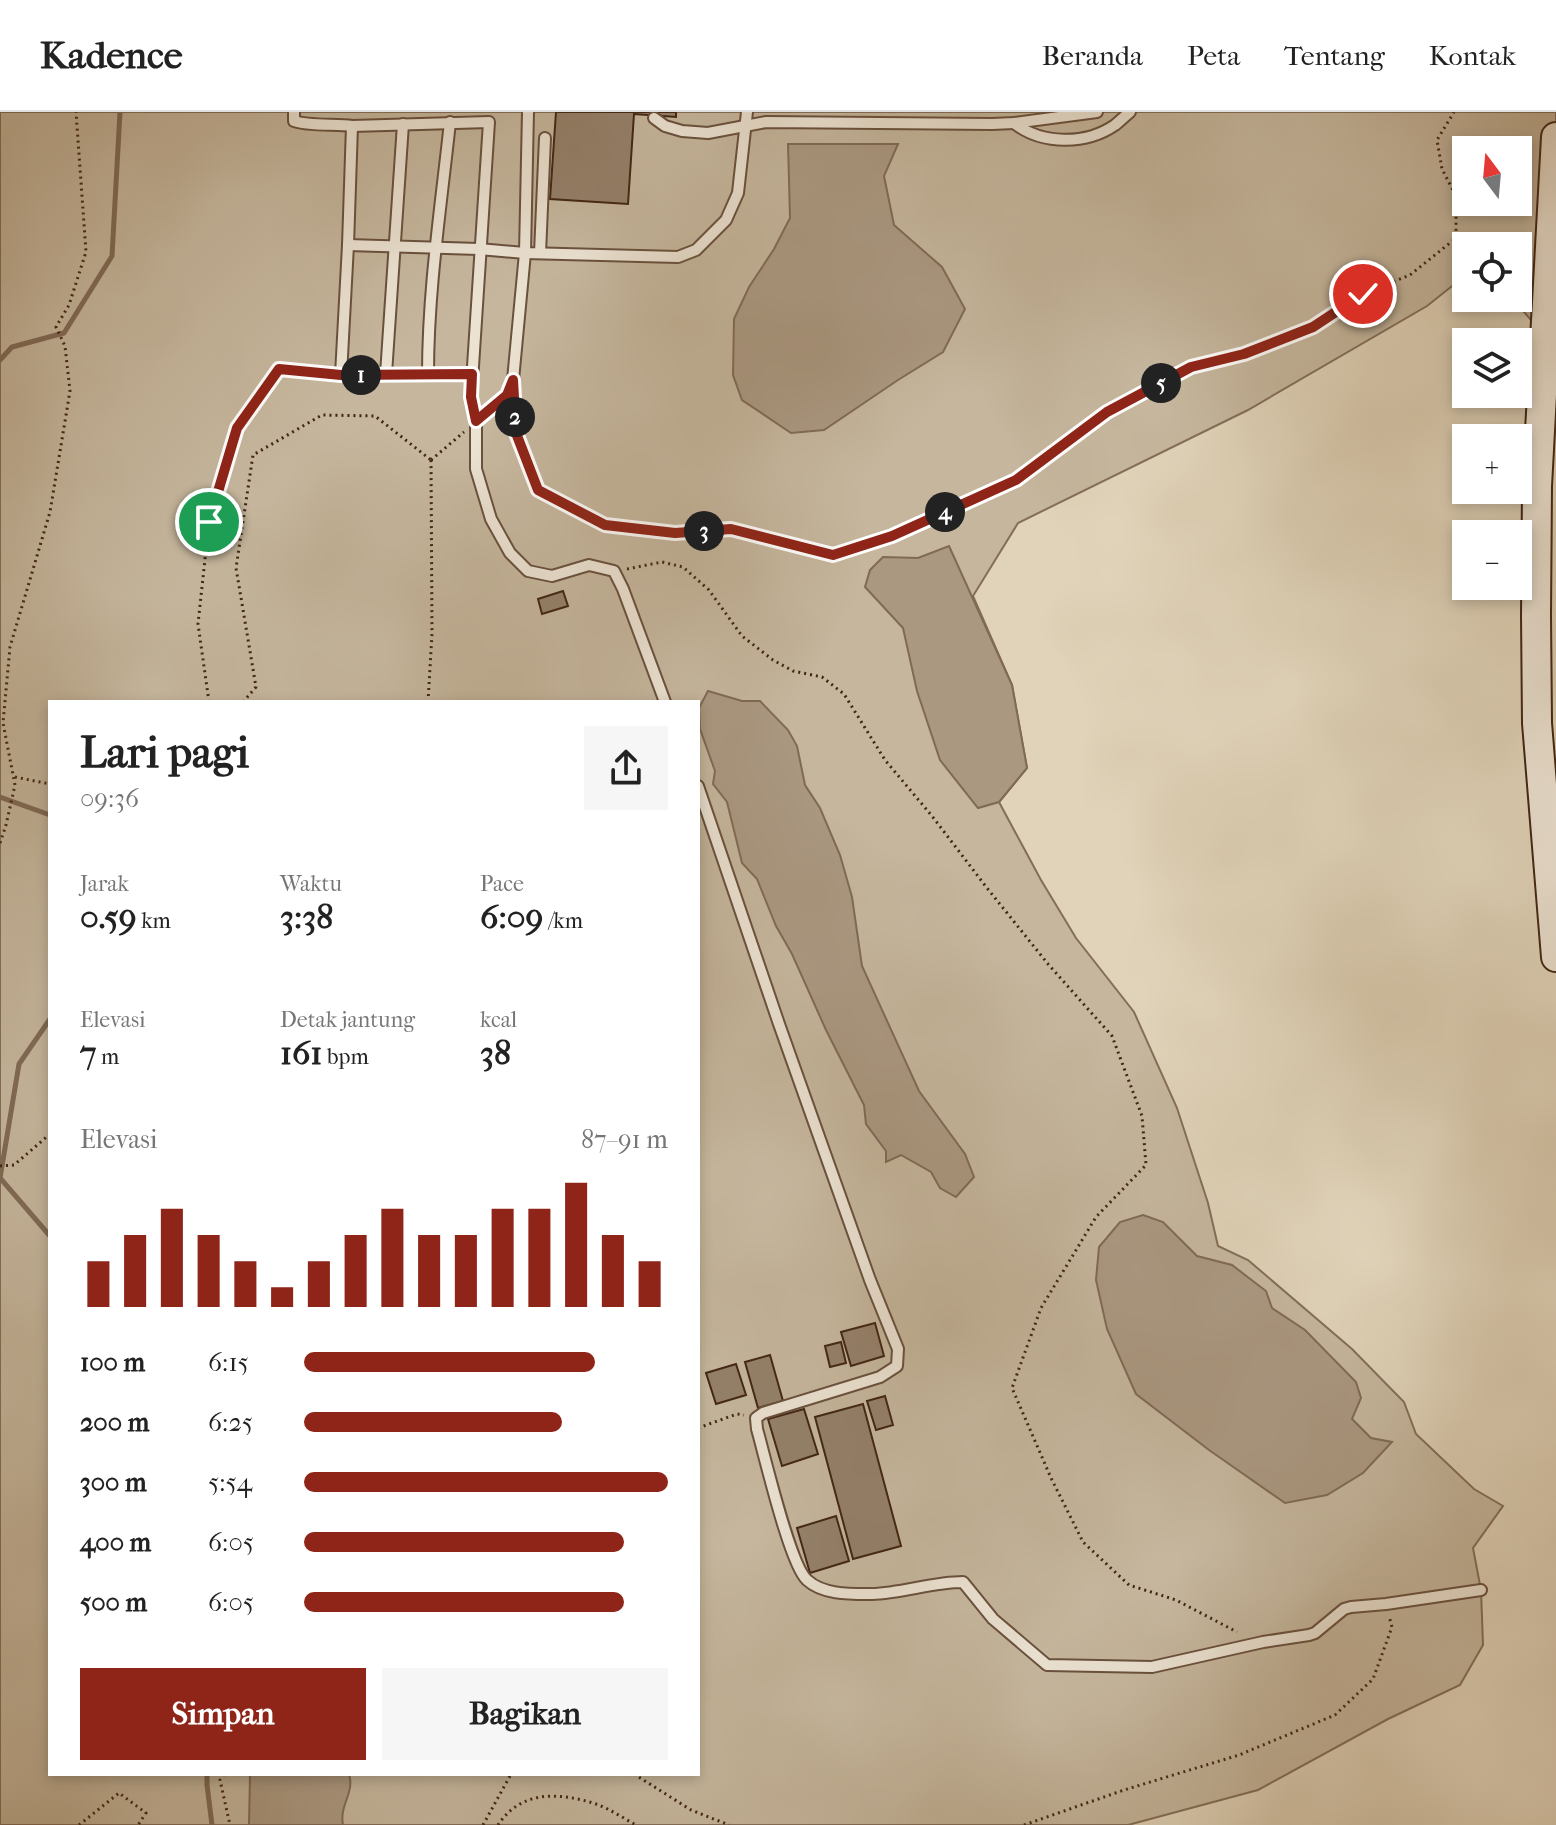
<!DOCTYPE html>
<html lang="id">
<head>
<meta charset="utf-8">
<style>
  :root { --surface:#fff; --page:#f6f6f6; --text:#222; --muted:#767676; --line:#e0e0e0; --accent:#8f2418 }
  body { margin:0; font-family:"IM FELL French Canon",serif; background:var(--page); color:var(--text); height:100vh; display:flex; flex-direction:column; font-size:30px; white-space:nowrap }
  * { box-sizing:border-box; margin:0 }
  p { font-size:26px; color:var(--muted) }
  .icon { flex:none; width:44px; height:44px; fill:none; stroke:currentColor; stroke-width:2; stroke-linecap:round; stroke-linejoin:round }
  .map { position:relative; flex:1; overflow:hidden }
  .side { position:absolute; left:48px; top:588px; width:652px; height:1076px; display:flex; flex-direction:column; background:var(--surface); border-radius:0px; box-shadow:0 4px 12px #0003 }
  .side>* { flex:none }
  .needle { width:52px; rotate:344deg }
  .controls { position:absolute; left:1452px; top:24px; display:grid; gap:16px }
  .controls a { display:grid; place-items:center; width:80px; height:80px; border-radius:0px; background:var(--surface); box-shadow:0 4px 12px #0003; font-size:40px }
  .pin { position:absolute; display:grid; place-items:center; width:68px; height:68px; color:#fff; margin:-34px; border:4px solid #fff; border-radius:50%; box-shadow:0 2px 8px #0007 }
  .km { position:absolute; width:40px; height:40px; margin:-20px; border-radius:50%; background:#222; color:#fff; font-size:22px; line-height:40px; text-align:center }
  .round { display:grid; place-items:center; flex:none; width:84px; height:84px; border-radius:0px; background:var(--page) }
  .overview { display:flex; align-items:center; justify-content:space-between; height:136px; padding:0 32px }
  h1 { font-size:44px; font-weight:700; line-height:60px }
  .metrics { display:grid; grid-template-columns:repeat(3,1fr); gap:12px; height:136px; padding:8px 32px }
  .metrics div { display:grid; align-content:center }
  .metrics b { font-size:34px; font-weight:700 }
  .metrics small { font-size:22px; font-weight:400 }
  .metrics p { font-size:22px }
  .chart { height:224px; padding:16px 32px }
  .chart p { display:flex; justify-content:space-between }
  .chart svg { width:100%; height:144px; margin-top:8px; stroke:var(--accent); stroke-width:6 }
  .cta { display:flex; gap:16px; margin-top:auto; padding:16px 32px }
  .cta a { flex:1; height:92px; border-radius:0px; background:var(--accent); color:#fff; font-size:32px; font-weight:700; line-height:92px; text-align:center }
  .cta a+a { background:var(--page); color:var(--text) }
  ul { padding:0 32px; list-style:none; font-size:26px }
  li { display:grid; grid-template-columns:128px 96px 1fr; align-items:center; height:60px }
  li i { height:20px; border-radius:10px; background:var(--accent) }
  header { display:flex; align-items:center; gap:48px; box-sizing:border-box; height:112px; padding:0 40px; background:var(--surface); border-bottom:2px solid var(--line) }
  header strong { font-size:38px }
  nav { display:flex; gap:44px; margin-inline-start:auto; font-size:28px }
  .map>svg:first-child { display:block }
  .green { fill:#c5b69d; stroke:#846e59; stroke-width:2; fill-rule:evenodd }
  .water { fill:#aa9881; stroke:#806a56; stroke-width:2 }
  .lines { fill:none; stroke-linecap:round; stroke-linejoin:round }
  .stream { stroke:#806a56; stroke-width:5 }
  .building { fill:#94806a; stroke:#422615; stroke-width:2 }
  .service-casing { stroke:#6a513e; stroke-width:14 }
  .secondary-casing { stroke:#422615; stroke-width:32 }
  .path { stroke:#422615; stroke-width:3; stroke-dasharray:2 4; stroke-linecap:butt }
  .service { stroke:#ebe2d2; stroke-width:10 }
  .secondary { stroke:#ebe2d2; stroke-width:28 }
  .route-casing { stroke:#fff; stroke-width:16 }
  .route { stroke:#8f2418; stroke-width:10 }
</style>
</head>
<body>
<header>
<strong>Kadence</strong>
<nav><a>Beranda</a><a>Peta</a><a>Tentang</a><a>Kontak</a></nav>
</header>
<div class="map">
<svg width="1556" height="1713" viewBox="0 0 1556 1713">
  <rect width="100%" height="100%" fill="#e0d3b9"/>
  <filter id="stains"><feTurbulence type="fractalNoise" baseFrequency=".0025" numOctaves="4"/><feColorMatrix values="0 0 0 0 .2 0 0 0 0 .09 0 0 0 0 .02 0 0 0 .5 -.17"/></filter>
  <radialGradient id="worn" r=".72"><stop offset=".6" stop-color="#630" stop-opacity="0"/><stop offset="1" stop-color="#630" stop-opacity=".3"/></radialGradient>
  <path class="green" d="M0,0H1556V237L1512,186H1518V134H1466V163L1427,194L1248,298L1018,411L973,484L1012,573L1027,656L999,690L1041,768L1076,826L1134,900L1177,996L1208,1091L1218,1134L1248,1148L1352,1237L1404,1290L1416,1322L1474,1377L1503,1394L1473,1436L1481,1478L1483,1533L1460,1573L1388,1607L1258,1678L1128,1713H0ZM1466,38H1518V90H1466ZM50,590H698V1662H50Z"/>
  <g class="water">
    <polygon points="788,32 898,32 884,64 894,113 942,155 965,197 943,240 898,268 824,318 791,321 742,288 733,263 734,207 749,175 774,137 790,106"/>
    <polygon points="949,434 1012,573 1027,656 999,690 978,696 940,648 917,579 903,516 865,475 870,458 883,445 918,446"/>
    <polygon points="708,579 742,589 760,589 788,618 797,634 805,673 820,696 840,743 852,785 862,854 919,979 965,1042 974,1065 956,1085 940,1076 931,1060 901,1043 886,1050 886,1039 866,1012 864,993 826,918 792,842 776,814 757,767 742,751 727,690 713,672 715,659 700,617 699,596"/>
    <polygon points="1143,1103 1163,1110 1197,1144 1232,1153 1266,1179 1272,1196 1305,1218 1356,1270 1361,1286 1352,1307 1371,1326 1392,1330 1363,1361 1327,1383 1285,1391 1209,1338 1136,1282 1107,1217 1096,1168 1099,1135 1120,1110"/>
    <path d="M250,1662H349C355,1681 339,1693 343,1713H249Z"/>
  </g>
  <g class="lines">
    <g class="stream">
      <polyline points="0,248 12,235 64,221 112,144 120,0"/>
      <polyline points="0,685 50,703"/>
      <polyline points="50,907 19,952 0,1066 50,1124"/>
      <polyline points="207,1662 207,1673 212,1713"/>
    </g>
  </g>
  <g class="building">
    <polygon points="556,0 676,0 676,5 634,2 628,92 550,87"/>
    <polygon points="563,479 568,494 542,502 538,487"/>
    <polygon points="875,1211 884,1244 851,1254 841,1220"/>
    <polygon points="841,1230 846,1251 830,1255 825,1234"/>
    <polygon points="770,1243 783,1289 758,1296 745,1250"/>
    <polygon points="736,1252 746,1283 716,1292 706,1261"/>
    <polygon points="885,1284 893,1313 876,1318 867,1289"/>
    <polygon points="863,1292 901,1434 853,1447 815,1305"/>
    <polygon points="804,1297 818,1342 782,1354 768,1307"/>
    <polygon points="836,1404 849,1449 810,1461 797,1416"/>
  </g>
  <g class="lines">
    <g class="service-casing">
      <g id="service">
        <path d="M294,0V9C307,14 336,12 352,14L489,10L471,285L476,309V357L491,407L510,441L528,459L552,464L589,453L614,459L623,477L665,590"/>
        <polyline points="654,6 665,14 682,19 708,21 766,10 992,12 1014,11 1097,0"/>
        <path d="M1014,11C1042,33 1086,33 1115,13C1120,9 1125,4 1130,0"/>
        <polyline points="352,14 348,133 341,263 472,262"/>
        <polyline points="348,133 479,137 525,141 678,145 696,138 726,108 738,81 747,0"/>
        <polyline points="540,141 545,26"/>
        <polyline points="386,262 403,12"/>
        <path d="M428,262C428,178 441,94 450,10"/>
        <polyline points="476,309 507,283 513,268 525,141 528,0"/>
        <path d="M698,674L779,912L870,1168L898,1237L897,1254L880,1265L763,1301L756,1306L757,1317C765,1345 790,1453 807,1468C823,1483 851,1482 872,1482C902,1481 933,1470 963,1470L993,1507L1047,1553L1152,1555L1263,1530L1309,1523L1315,1521L1344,1497L1351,1495L1386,1492L1481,1478"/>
      </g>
    </g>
    <g class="secondary-casing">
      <polyline id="secondary" points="1556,25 1537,374 1536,504 1537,611 1556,845"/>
    </g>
    <g class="path">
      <polyline points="514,292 516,321 538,378 605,413 675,421 731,417 833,443 892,424 1016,368 1107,300 1191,255 1244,242 1313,215 1363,182 1410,163 1456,126 1456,84 1442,57 1437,28 1454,0"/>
      <polyline points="431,348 464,320"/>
      <polyline points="627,457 662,450 683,455 709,478 742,524 773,548 793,559 822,565 844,582 885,648 932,704 987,776 1048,852 1112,924 1142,1004 1146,1053 1096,1105 1041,1196 1012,1276 1051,1366 1083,1430 1129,1473 1176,1488 1237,1520"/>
      <polyline points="209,590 198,512 209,410 237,316 279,257 327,261"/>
      <polyline points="243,590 256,575 236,456 253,343 322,303 375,304 431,348"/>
      <polyline points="428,590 432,522 431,348"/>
      <polyline points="15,665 50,672"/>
      <polyline points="0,731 6,713 15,673 3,611 10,535 50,400 70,279 65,234 56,215 69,193 86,140 76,0"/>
      <polyline points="0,1054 14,1053 50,1022"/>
      <polyline points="698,1316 737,1302 744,1303"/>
      <polyline points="224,1662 220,1668 230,1713"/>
      <polyline points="634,1662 691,1698 729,1713"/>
      <polyline points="79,1713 119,1681 146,1701 138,1713"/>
      <polyline points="483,1713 511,1662"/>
      <path d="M498,1713C521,1678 559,1680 596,1692C610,1697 623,1706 636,1713"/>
      <polyline points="1024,1713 1124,1678 1239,1643 1335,1603 1373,1567 1392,1515 1389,1504"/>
    </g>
    <use href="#service" class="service"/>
    <use href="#secondary" class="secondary"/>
  </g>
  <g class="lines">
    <g class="route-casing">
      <polyline id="route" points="209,410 237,316 279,257 341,263 472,262 471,285 476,309 507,283 513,268 516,321 538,378 605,413 675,421 731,417 833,443 892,424 1016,368 1107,300 1191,255 1244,242 1313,215 1363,182"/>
    </g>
    <use href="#route" class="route"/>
  </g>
  <rect width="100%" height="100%" filter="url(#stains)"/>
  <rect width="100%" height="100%" fill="url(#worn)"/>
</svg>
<div class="controls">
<a><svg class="needle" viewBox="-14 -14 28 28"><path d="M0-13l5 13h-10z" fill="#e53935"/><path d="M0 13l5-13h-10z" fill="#767676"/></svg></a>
<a><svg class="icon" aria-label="locate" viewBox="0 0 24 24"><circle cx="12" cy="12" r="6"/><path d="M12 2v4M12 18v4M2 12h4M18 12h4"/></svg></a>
<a><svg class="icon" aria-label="layers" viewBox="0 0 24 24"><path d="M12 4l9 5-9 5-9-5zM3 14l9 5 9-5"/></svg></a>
<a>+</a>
<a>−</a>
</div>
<div class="pin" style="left:209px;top:410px;background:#1e9e55"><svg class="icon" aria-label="arrive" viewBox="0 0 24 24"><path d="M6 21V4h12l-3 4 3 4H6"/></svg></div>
<div class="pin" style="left:1363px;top:182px;background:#d93025"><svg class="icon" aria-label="check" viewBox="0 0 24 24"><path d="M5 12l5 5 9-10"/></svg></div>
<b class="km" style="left:361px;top:263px">1</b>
<b class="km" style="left:515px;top:305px">2</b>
<b class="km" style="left:704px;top:419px">3</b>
<b class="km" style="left:945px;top:400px">4</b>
<b class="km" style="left:1161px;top:271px">5</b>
<section class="side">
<div class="overview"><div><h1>Lari pagi</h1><p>09:36</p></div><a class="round"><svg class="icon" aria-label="share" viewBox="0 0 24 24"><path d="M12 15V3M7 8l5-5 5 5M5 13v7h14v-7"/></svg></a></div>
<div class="metrics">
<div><p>Jarak</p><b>0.59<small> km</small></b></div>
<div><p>Waktu</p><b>3:38</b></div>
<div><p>Pace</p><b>6:09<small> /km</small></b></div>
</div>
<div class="metrics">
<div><p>Elevasi</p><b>7<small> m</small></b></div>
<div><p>Detak jantung</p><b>161<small> bpm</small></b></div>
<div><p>kcal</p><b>38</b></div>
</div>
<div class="chart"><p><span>Elevasi</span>87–91 m</p>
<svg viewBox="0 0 160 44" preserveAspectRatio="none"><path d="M5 44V30M15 44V22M25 44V14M35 44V22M45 44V30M55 44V38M65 44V30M75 44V22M85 44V14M95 44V22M105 44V22M115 44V14M125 44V14M135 44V6M145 44V22M155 44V30"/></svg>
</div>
<ul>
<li><b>100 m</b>6:15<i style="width:80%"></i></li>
<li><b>200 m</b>6:25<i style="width:71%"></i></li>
<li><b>300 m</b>5:54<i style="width:100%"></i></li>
<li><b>400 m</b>6:05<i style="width:88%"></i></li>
<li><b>500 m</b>6:05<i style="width:88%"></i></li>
</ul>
<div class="cta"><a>Simpan</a><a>Bagikan</a></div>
</section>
</div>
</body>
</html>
